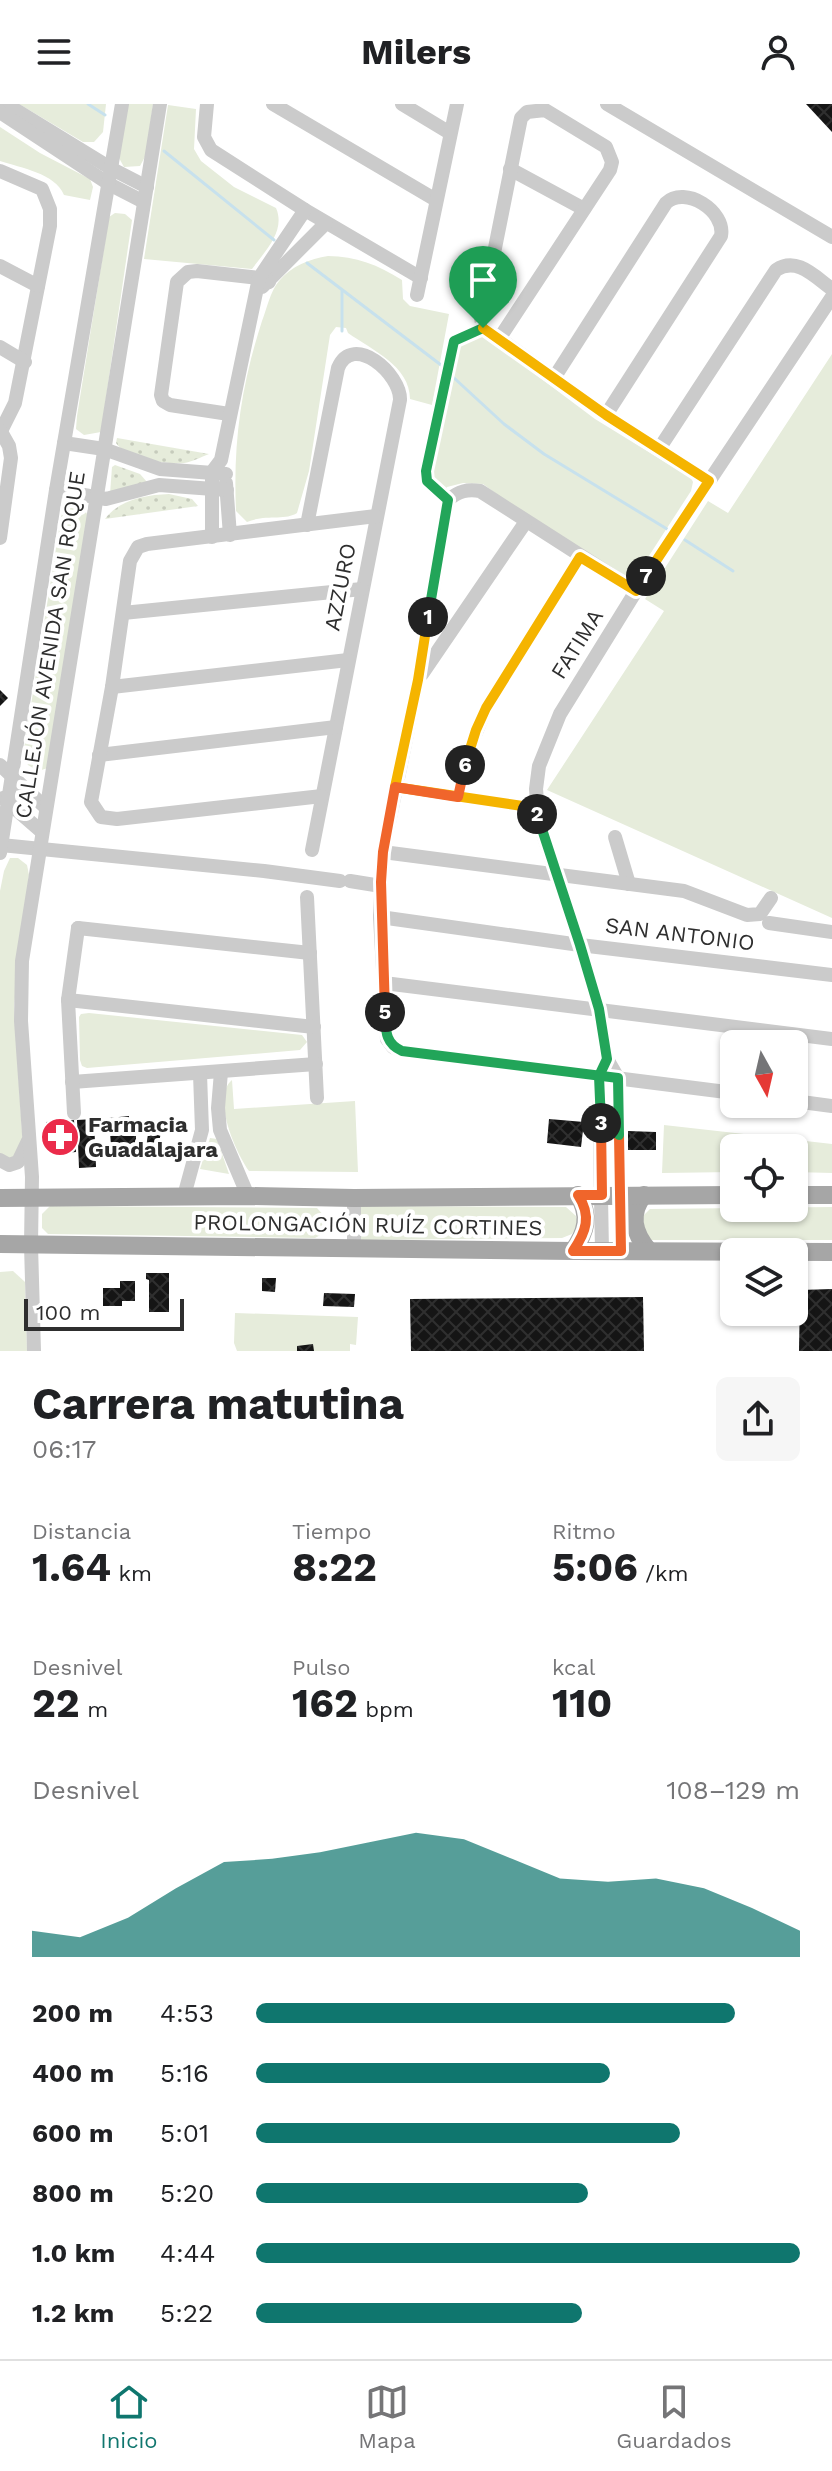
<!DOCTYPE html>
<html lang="es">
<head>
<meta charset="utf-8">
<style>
  :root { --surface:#fff; --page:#f6f6f6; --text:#202124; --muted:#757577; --line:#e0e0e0; --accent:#0f766e }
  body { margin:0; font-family:"Work Sans",sans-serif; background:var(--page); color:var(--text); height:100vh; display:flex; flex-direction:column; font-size:30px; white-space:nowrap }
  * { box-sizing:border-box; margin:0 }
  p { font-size:26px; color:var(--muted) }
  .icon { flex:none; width:44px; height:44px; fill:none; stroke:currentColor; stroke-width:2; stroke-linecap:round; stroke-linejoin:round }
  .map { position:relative; height:1247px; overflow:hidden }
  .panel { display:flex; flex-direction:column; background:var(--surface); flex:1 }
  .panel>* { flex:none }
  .needle { width:52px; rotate:172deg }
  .controls { position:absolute; left:720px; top:926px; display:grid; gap:16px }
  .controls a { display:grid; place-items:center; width:88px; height:88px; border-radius:12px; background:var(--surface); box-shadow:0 2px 6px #0004; font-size:40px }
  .scale { position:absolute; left:24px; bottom:20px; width:160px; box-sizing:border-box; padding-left:8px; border:4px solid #2e2e2e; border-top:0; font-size:22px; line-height:28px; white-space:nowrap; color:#2e2e2e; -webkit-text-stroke:6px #fff; paint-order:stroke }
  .pin { position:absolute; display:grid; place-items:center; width:68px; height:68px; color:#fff; margin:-82px -34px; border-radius:50% 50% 50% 0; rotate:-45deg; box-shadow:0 0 8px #0007 }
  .pin .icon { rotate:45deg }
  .km { position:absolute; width:40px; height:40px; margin:-20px; border-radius:50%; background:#222; color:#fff; font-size:22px; line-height:40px; text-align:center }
  .round { display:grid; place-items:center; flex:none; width:84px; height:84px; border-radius:12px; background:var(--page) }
  .headline { display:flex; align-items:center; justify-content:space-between; height:136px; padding:0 32px }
  h1 { font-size:44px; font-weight:700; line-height:60px }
  .metrics { display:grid; grid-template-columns:repeat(3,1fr); gap:12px; height:136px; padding:8px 32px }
  .metrics div { display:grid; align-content:center }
  .metrics b { font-size:40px; font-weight:700 }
  .metrics small { font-size:22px; font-weight:400 }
  .metrics p { font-size:22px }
  .chart { height:224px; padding:16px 32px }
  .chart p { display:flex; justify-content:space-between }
  .chart svg { width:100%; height:144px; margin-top:8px; fill:var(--accent); opacity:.7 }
  ul { padding:0 32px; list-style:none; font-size:26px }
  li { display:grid; grid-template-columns:128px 96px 1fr; align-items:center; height:60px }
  li i { height:20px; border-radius:10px; background:var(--accent) }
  header { display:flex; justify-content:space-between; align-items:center; height:104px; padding:0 32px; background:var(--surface); font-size:36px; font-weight:700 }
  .tabs { display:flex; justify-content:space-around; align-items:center; height:112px; border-top:2px solid var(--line); background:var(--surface); font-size:22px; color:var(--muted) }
  .tabs a { display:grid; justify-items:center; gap:4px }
  .tabs .current { color:var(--accent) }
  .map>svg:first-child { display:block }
  .green { fill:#e6ecdb }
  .garden { fill:url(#garden-dots) }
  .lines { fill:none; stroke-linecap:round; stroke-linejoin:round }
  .stream { stroke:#c7e1ed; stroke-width:3 }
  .building { fill:url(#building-cross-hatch) }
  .minor { stroke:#cbcbcb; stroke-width:14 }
  .major { stroke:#a6a6a6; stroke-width:18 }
  .split-1-casing { stroke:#fff; stroke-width:16 }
  .split-2-casing { stroke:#fff; stroke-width:16 }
  .split-3-casing { stroke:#fff; stroke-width:16 }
  .split-4-casing { stroke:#fff; stroke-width:16 }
  .split-5-casing { stroke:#fff; stroke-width:16 }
  .split-6-casing { stroke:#fff; stroke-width:16 }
  .split-7-casing { stroke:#fff; stroke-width:16 }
  .split-8-casing { stroke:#fff; stroke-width:16 }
  .split-1 { stroke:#22a559; stroke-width:10 }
  .split-2 { stroke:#f5b400; stroke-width:10 }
  .split-3 { stroke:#22a559; stroke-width:10 }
  .split-4 { stroke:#f0652b; stroke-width:10 }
  .split-5 { stroke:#22a559; stroke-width:10 }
  .split-6 { stroke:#f0652b; stroke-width:10 }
  .split-7 { stroke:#f5b400; stroke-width:10 }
  .split-8 { stroke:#f5b400; stroke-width:10 }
  .labels { text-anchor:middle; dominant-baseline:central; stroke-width:8; stroke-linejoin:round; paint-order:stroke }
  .street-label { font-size:22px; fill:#2e2e2e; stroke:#fff }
  .poi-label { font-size:22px; font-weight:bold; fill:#2e2e2e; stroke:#fff; text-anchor:start }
</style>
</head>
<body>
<header><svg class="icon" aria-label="menu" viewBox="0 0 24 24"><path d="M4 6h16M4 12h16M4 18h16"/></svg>Milers<svg class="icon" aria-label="person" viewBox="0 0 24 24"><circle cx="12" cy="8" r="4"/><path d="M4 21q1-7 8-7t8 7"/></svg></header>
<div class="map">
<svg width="832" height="1247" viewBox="0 0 832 1247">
  <defs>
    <pattern id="garden-dots" width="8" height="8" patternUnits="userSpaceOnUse" patternTransform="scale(2)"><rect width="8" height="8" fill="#e6ecdb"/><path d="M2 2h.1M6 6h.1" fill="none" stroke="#c6cbbc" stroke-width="1.8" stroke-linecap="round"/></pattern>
    <pattern id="building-cross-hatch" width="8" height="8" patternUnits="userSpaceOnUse" patternTransform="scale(2)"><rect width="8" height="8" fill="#151515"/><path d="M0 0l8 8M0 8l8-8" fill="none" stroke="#2f2f2f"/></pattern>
  </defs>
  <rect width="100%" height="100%" fill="#fff"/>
  <g class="green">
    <polygon points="19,0 106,0 103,28 94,38 83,38"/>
    <polygon points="127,0 153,0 146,51 140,62 124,63 119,54"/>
    <path d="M168,1L196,5L194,45L201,57L234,83L276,104C286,127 265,147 252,165L144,155Z"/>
    <path d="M0,23L40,49L90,75L93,83L90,96L64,91C55,69 21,64 0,57Z"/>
    <polygon points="115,109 125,110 132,116 101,328 84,331 76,325 77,312 109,113"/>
    <path d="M328,152C356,152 378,161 402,176L403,195L410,202L449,210L432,301L410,295C410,262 372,246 348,229L346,224L336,223L330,231L309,367L297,409C285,417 265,410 247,418L236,407C233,339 241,282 262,217C267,204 270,188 279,177C291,162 310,155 328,152Z"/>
    <polygon points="483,231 595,315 691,374 693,378 691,387 632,478 525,411 483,380 463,379 447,383 444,388 429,369 457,242"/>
    <polygon points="832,250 832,814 547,686 664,507 645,495 708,397 728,409"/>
    <polygon points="75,398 82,400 88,412 48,664 38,667 28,661 23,651 61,413 65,401"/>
    <polygon points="10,754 18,754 27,761 29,771 14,902 23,1044 20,1049 10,1055 0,1050 0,787 4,767"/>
    <polygon points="89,909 302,931 307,938 300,946 87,964 82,962 80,956 79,913 81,910"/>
    <path d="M232,976L234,1005L355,997L358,1068L249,1067C236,1049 211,993 232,976Z"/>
    <polygon points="664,1021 832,1040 832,1069 794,1068 794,1044 734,1044 734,1068 662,1069"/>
    <polygon points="210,1034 217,1035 229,1070 200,1065"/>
    <polygon points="50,1102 317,1104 325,1113 326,1128 315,1134 48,1130 42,1124 42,1110"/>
    <polygon points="359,1102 566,1103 576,1112 578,1120 572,1130 562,1134 359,1136"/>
    <polygon points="832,1103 832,1136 651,1136 644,1128 643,1112 650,1105"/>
    <polygon points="13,1167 25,1178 27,1247 0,1247 0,1168"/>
    <polygon points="235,1209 358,1213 356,1241 350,1240 350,1247 237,1247 234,1239"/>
  </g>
  <g class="garden">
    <path d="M117,334L209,350C201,353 192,358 184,359C166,361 126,354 116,339Z"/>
    <polygon points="115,361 140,370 147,378 110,390 112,363"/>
    <path d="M169,390L192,395L198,402L105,415C120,395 146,391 169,390Z"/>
  </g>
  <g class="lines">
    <g class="stream">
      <polyline points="88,0 105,11"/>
      <polyline points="164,47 274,136"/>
      <polyline points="307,159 441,261"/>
      <polyline points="342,187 342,227"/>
      <polyline points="453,273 504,320 544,350 667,425"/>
      <polyline points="685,436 733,467"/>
    </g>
  </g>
  <g class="building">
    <polygon points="806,0 832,0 832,28"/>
    <polygon points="0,586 8,594 0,602"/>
    <polygon points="129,1012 129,1030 136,1030 136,1055 112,1056 109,1014"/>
    <polygon points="94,1015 96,1063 79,1064 77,1016"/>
    <polygon points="549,1015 584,1018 581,1043 547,1039"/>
    <polygon points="74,1016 76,1048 55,1050 46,1040 46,1018"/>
    <polygon points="150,1020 162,1023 157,1049 145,1047"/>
    <polygon points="628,1027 656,1028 656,1046 628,1046"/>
    <polygon points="146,1169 169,1169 169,1208 149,1208 149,1176 146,1175"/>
    <polygon points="262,1174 276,1174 275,1188 262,1187"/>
    <polygon points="120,1177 135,1177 135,1197 122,1197 122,1202 103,1202 103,1184 120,1184"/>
    <polygon points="832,1185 832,1247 799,1247 800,1186"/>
    <polygon points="324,1189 355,1190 354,1203 323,1202"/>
    <polygon points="643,1193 644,1247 411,1247 410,1195"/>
    <polygon points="313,1240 314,1247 297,1247 297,1242"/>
  </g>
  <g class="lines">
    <g class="minor">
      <polyline points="6,0 112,65 147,83"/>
      <polyline points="207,0 204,33 211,46 305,106 421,174"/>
      <polyline points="273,0 436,96"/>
      <polyline points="402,0 450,29"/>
      <polyline points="607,0 832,133"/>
      <polyline points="0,8 109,80 144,98"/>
      <polyline points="510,65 584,105"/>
      <polyline points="0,67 42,85 50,105 50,122 15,299 0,329"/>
      <polyline points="0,162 38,182"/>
      <polyline points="262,183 326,119"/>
      <polyline points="417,191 457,0"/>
      <polyline points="483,224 481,214 521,14 527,8 545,6 606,43 612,58 610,66 499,235"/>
      <polyline points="493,230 606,311 709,377"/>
      <polyline points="0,243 25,258"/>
      <path d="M554,274L666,99C685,81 726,107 721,132L606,311"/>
      <polyline points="229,310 170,301 163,297 161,291 177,178 188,168 197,167 259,174 269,178"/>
      <polyline points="0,326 9,342 11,354 0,434"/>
      <polyline points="64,339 104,345 160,365 226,370"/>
      <path d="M659,345L776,166C797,152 815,173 832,185"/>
      <polyline points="226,379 230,431"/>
      <polyline points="56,386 106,395 159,381 227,386"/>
      <polyline points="448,396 427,377 426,367 454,237 483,224"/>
      <path d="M307,421L338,264C353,228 401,270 400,296L312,746"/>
      <polyline points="212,433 212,368 221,356 259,174 305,106"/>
      <path d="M636,487L480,387C467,385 459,387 448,396L418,576L383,748L380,813L387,935L393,943L402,947L734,989"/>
      <polyline points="123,509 362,485"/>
      <polyline points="422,570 525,419"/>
      <polyline points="112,583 348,556"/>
      <polyline points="99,651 336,623"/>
      <polyline points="0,661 46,704"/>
      <polyline points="395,683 536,704"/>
      <polyline points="322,692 117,715 101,713 91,698 112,583 130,457 138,443 147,440 376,412"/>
      <polyline points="458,693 468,648 486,604 580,453"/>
      <polyline points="3,694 42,728"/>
      <polyline points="615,733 629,780"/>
      <polyline points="1,741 264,767 340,777"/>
      <polyline points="383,748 684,787 747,811 760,810 771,794"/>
      <polyline points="0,749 56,386 122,0"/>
      <polyline points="350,777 381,782"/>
      <polyline points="307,793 317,994"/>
      <polyline points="380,813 580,841 832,871"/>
      <polyline points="769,819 832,828"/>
      <polyline points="78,824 310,849"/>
      <polyline points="384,879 832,935"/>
      <polyline points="68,896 314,923"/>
      <polyline points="602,966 599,985 602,1147"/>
      <polyline points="221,968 218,1004 220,1026 248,1092"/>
      <polyline points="72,978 316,960"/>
      <polyline points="794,997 832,1002"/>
      <polyline points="74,1009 68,896 78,824"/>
      <polyline points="0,1056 9,1061 18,1058 28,1037"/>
      <polyline points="184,1092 202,1026 200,970"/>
      <polyline points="354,1094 354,1145"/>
      <polyline points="621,1147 618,974 607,955 599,905 580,841 539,718 536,685 539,662 560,610 636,487 832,193"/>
      <polyline points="34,1247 31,1141 32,1073 21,917 22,857 160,0"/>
    </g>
    <g class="major">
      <path d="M644,1091C628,1110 634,1130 649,1147"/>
      <polyline points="794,1091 832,1091"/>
      <polyline points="0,1094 248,1092 354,1094 734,1091"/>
      <polyline points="0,1140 573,1147 832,1148"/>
      <path d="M573,1147C586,1128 591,1112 578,1091"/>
    </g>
  </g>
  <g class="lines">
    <g class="split-1-casing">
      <polyline id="split-1" points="428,513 448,396 427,377 426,367 454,237 483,224"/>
    </g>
    <g class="split-2-casing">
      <polyline id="split-2" points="428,513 418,576 395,683 536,704 537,710"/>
    </g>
    <g class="split-3-casing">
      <polyline id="split-3" points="537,710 580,841 599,905 607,955 599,972 601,1019"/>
    </g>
    <g class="split-4-casing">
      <path id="split-4" d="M601,1019L602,1091H578C592,1112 586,1128 573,1147H621L619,1031"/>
    </g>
    <g class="split-5-casing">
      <path id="split-5" d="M385,908C386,925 384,939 402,947L618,974L619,1031"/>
    </g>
    <g class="split-6-casing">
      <polyline id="split-6" points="385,908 381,778 383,748 395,683 458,693 465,661"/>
    </g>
    <g class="split-7-casing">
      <polyline id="split-7" points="465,661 476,626 486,604 580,453 636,487 646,472"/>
    </g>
    <g class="split-8-casing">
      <polyline id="split-8" points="483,224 606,311 709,377 646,472"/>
    </g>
    <use href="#split-1" class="split-1"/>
    <use href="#split-2" class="split-2"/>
    <use href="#split-3" class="split-3"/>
    <use href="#split-4" class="split-4"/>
    <use href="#split-5" class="split-5"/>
    <use href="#split-6" class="split-6"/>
    <use href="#split-7" class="split-7"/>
    <use href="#split-8" class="split-8"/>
  </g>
  <defs>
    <g id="pharmacy-disc" transform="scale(2)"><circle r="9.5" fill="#eb2b4a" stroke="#fff"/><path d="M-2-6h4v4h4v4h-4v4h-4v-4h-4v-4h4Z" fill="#fff"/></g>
  </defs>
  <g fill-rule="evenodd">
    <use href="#pharmacy-disc" x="60" y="1033"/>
  </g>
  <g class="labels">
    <g class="street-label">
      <text transform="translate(340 483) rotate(-79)">AZZURO</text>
      <text transform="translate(577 540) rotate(-58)">FATIMA</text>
      <text transform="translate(50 541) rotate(-81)">CALLEJÓN AVENIDA SAN ROQUE</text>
      <text transform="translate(680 830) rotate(7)">SAN ANTONIO</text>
      <text transform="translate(368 1121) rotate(1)">PROLONGACIÓN RUÍZ CORTINES</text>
    </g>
    <g class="poi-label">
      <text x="88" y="1020">Farmacia<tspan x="88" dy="25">Guadalajara</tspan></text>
    </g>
  </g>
</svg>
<div class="controls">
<a><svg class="needle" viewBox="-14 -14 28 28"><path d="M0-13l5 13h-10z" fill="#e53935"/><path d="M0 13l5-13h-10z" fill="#757577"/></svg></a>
<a><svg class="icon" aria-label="locate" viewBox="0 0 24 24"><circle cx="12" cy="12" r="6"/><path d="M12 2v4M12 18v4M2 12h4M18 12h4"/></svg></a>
<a><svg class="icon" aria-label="layers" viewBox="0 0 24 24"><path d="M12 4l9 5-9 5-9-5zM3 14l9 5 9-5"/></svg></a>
</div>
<div class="scale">100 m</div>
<div class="pin" style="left:483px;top:224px;background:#1e9e55"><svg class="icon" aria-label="arrive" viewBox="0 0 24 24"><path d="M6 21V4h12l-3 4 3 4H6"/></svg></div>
<b class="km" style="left:428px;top:513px">1</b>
<b class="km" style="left:537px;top:710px">2</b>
<b class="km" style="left:601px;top:1019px">3</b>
<b class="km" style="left:385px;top:908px">5</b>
<b class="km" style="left:465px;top:661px">6</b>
<b class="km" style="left:646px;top:472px">7</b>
</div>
<section class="panel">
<div class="headline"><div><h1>Carrera matutina</h1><p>06:17</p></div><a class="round"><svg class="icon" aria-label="share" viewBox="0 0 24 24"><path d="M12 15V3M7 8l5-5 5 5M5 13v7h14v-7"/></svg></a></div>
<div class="metrics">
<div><p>Distancia</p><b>1.64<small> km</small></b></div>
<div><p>Tiempo</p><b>8:22</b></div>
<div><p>Ritmo</p><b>5:06<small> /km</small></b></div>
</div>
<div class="metrics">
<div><p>Desnivel</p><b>22<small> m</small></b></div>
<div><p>Pulso</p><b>162<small> bpm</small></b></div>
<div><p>kcal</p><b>110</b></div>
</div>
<div class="chart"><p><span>Desnivel</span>108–129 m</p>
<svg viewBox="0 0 160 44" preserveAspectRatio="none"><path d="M0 44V36L10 38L20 32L30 23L40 15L50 14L60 12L70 9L80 6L90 8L100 14L110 20L120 21L130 20L140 23L150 29L160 36V44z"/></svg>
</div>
<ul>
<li><b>200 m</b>4:53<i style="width:88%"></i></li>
<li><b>400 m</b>5:16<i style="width:65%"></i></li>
<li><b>600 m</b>5:01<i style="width:78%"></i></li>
<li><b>800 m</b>5:20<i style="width:61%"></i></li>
<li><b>1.0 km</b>4:44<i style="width:100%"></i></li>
<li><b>1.2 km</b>5:22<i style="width:60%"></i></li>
</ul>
</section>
<nav class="tabs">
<a class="current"><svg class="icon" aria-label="home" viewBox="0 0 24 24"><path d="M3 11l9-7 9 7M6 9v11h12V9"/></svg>Inicio</a>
<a><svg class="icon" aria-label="map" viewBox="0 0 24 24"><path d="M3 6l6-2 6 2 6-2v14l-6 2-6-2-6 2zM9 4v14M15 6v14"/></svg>Mapa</a>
<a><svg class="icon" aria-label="saved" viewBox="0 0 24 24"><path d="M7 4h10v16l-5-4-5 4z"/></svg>Guardados</a>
</nav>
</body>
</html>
